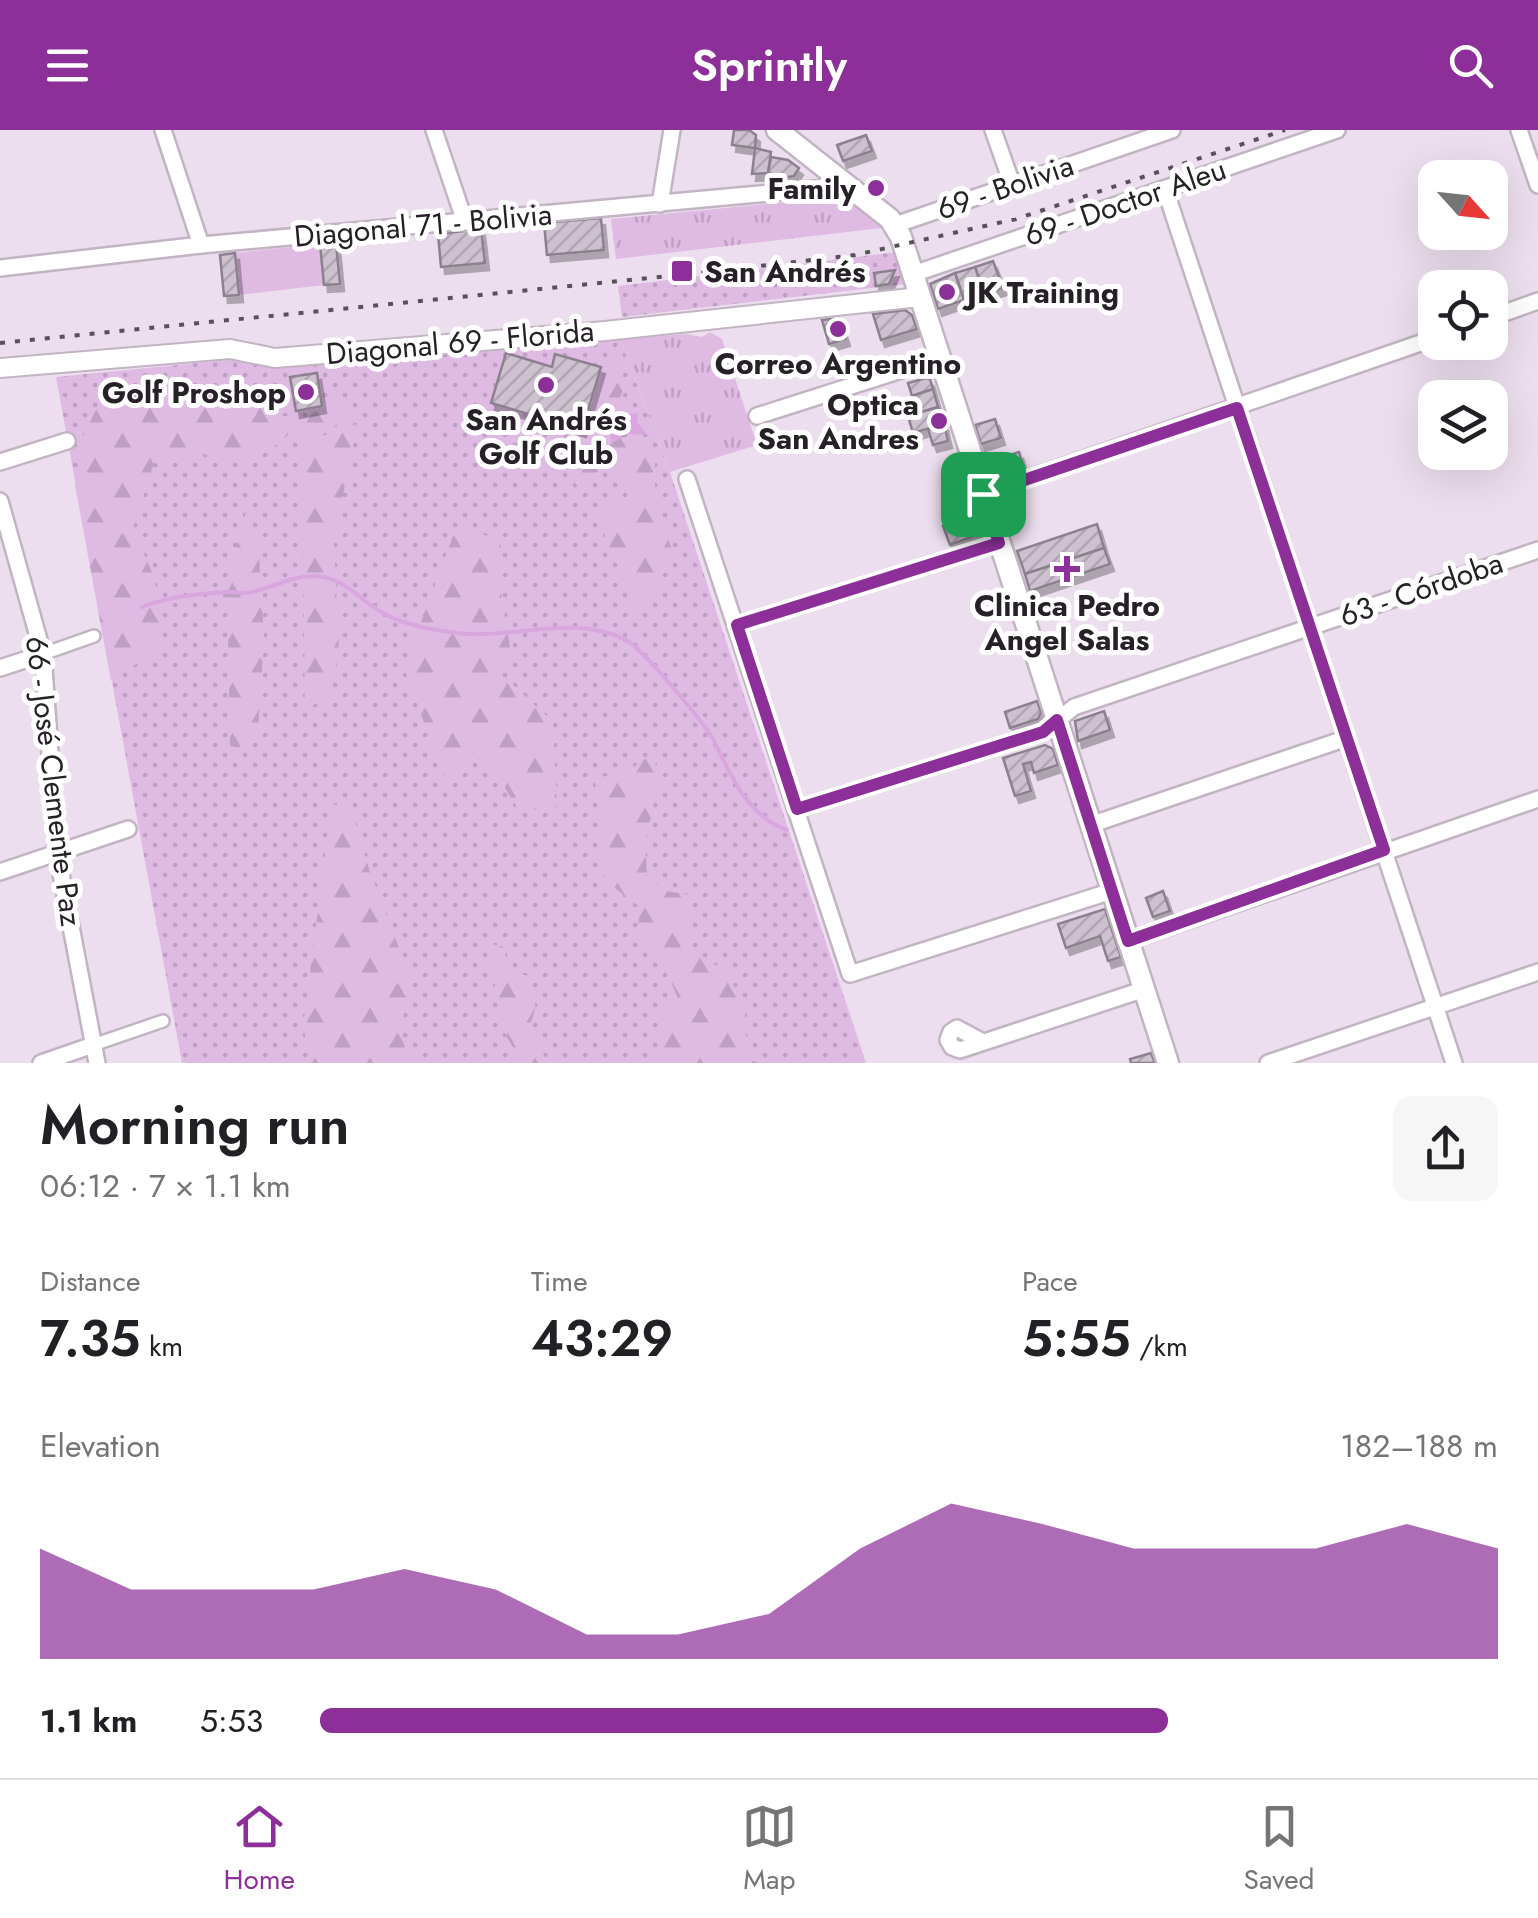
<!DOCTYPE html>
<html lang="en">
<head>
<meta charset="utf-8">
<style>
  :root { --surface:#fff; --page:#f6f6f6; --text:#202124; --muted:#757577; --line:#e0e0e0; --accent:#8d2f99 }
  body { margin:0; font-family:Jost,sans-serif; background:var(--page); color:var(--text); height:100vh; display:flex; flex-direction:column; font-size:38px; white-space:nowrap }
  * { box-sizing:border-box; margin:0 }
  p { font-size:32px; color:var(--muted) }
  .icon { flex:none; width:55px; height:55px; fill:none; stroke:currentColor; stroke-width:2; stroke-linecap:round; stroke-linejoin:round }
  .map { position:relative; height:933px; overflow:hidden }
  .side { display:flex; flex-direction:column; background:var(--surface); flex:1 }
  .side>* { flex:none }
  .needle { width:65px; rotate:117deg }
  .buttons { position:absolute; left:1418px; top:30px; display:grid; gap:20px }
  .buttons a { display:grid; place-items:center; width:90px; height:90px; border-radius:20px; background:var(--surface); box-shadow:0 10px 40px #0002; font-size:50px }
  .pin { position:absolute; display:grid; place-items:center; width:85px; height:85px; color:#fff; margin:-42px; border-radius:20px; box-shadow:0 5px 15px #0006 }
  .round { display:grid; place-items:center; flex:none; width:105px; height:105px; border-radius:20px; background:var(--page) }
  .headline { display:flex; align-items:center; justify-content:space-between; height:170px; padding:0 40px }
  h1 { font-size:55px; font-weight:600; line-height:75px }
  .stats { display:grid; grid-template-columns:repeat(3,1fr); gap:15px; height:170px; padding:10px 40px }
  .stats div { display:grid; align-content:center }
  .stats b { font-size:50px; font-weight:600 }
  .stats small { font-size:28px; font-weight:400 }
  .stats p { font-size:28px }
  .chart { height:280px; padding:20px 40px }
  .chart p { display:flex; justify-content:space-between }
  .chart svg { width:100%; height:180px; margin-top:10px; fill:var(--accent); opacity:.7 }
  ul { padding:0 40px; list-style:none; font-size:32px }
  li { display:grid; grid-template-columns:160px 120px 1fr; align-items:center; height:75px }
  li i { height:25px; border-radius:12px; background:var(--accent) }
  header { display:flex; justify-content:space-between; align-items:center; height:130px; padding:0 40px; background:var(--accent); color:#fff; font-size:45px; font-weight:600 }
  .tabs { display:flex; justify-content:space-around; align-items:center; height:140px; border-top:2px solid var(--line); background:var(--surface); font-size:28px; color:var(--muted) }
  .tabs a { display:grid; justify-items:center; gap:5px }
  .tabs .active { color:var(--accent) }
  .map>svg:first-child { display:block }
  .grass { fill:url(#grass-dots) }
  .forest { fill:url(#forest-firs) }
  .park { fill:url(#park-tufts) }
  .pitch { fill:#dfbbe4 }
  .water { fill:url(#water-ripples) }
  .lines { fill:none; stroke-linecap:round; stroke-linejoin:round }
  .stream { stroke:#daa6e0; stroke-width:4 }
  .building { fill:url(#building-hatch); stroke:#8c808e; stroke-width:2.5; filter:url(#shadow) }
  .pedestrian-casing { stroke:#c2b4c3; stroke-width:16 }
  .minor-casing { stroke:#c2b4c3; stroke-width:20 }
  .tertiary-casing { stroke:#c2b4c3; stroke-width:22 }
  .secondary-casing { stroke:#c2b4c3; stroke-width:25 }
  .pedestrian { stroke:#fff; stroke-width:11 }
  .minor { stroke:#fff; stroke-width:15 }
  .tertiary { stroke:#fff; stroke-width:18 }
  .secondary { stroke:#fff; stroke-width:20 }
  .rail { stroke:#59515a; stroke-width:4; stroke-dasharray:5 10; stroke-linecap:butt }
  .route-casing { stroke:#fff; stroke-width:20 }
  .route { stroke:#8d2f99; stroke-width:12 }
  .poi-dot { fill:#8d2f99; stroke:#fff; stroke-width:4 }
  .labels { text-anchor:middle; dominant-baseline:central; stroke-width:10; stroke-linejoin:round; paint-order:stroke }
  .street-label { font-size:30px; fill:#262127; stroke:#fff }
  .poi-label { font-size:30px; font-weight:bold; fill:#262127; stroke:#fff; text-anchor:end }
</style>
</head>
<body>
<header><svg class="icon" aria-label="menu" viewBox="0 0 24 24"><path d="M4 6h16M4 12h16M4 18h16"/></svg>Sprintly<svg class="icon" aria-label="search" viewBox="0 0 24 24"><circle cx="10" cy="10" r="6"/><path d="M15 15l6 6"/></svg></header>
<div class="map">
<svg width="1538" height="933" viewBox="0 0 1538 933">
  <defs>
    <pattern id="grass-dots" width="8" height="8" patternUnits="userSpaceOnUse" patternTransform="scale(2.5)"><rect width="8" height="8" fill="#dfbbe4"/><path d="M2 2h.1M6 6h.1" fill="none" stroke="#bfa0c4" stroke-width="1.8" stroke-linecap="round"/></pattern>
    <pattern id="forest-firs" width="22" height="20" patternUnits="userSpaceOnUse" patternTransform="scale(2.5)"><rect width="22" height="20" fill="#dfbbe4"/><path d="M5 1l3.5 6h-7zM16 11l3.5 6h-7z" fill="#bfa0c4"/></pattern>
    <pattern id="park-tufts" width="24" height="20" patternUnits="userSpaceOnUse" patternTransform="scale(2.5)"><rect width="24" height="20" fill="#dfbbe4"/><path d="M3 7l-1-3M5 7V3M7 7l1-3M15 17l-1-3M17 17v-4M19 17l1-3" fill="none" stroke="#bfa0c4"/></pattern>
    <pattern id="water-ripples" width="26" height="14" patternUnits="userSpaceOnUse" patternTransform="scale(2.5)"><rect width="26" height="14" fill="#daa6e0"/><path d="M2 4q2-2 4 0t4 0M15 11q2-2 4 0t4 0" fill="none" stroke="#b187b6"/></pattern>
    <pattern id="building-hatch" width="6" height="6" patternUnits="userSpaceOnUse" patternTransform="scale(2.5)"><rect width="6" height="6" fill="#cdc0cf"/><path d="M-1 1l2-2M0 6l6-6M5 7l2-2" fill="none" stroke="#b0a5b2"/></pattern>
    <filter id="shadow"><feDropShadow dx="4" dy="7" stdDeviation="0" flood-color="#0004"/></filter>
  </defs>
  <rect width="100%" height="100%" fill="#ecdeee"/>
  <g class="grass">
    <polygon points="897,122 906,154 622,187 618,156"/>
    <polygon points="620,209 670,342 866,933 182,933 56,247 227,230 275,232"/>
  </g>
  <g class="forest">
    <polygon points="612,222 626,252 617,275 615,305 655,321 655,368 672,420 653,465 631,481 623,449 593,378 628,369 622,341 604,332 585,362 568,347 568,296 582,299"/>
    <path d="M175,250L267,271L283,286L306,287L340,270L354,283L319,307L357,294L334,411L339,521L329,572L305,576L302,314L312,310L288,304L272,319L236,330L203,324L154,333L132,401C157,446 163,466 158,519L111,551L75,355L84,304L102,268Z"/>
    <polygon points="246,382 258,408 264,509 258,601 246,618 230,616 227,452"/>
    <polygon points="474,401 501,411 501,461 511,523 487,546 513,555 553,592 557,676 520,682 485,626 445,649 404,538 453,406"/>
    <polygon points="649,626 661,641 645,712 647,746 665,761 687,764 688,819 726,841 745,878 747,928 758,933 658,933 660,878 678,868 668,845 637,811 640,777 604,750 595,648 626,643"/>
    <polygon points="332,673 353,684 369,739 411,850 400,902 410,933 311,933 303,895"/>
    <path d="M488,813L504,817L509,845H526C537,866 538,878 528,899L545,927L555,933H514V919L501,897Z"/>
  </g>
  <g class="park">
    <polygon points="850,66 890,97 616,129 611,89"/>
    <polygon points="710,202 722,209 757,315 670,342 620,209 686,204 702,207"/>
  </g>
  <polygon class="pitch" points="320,114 324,155 239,165 235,123"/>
  <polygon class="water" points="637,283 638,293 648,305 628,304 611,314 609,287"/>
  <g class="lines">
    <path class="stream" d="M142,477C168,467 196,464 224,462C231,461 240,464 247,463C269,460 290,446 312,446C342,446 356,466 378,480C399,494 432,500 457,503C512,510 579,482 629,512C644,521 705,594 713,609C730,644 747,686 787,700"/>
  </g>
  <g class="building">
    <polygon points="734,0 749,0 756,5 755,18 732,15"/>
    <polygon points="866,5 872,21 843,31 837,15"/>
    <polygon points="755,18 771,22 768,43 752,44"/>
    <polygon points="771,27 788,30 799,38 794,46 788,47 768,43"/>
    <polygon points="601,88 604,120 547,125 544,93"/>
    <polygon points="481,99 485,133 441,137 438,104"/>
    <polygon points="336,113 340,154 324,155 320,114"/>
    <polygon points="235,123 239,165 224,166 220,125"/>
    <polygon points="993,131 1003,158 984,164 975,137"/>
    <polygon points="975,137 984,164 964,170 955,143"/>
    <polygon points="895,140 889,154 876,156 874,143"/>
    <polygon points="955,143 964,170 938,179 930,154"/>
    <polygon points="905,180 912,185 917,199 881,210 873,184"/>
    <polygon points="839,188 846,209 829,214 822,190"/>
    <polygon points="506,223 552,237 555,224 601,237 582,300 491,273"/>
    <polygon points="317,243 322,276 296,281 290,247"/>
    <polygon points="926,248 930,249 933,259 912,266 908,253"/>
    <polygon points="933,259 938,277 917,283 912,266"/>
    <polygon points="938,277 944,294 913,303 908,286"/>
    <polygon points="995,289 1001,308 981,314 975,295"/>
    <polygon points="944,294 948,311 933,315 928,299"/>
    <polygon points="1019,322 1025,341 992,351 986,333"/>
    <polygon points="960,342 963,353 948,358 945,348"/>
    <polygon points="966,360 970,372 950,378 946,366"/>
    <polygon points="975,385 982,403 950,415 943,396"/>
    <polygon points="1097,394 1104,418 1025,444 1017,421"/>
    <polygon points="1104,418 1110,434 1030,461 1025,444"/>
    <polygon points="1037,571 1041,582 1038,589 1010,598 1005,582"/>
    <polygon points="1104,581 1110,600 1078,611 1075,591"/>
    <polygon points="1045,615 1053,619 1058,635 1034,643 1031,632 1023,634 1031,661 1015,666 1003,628"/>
    <polygon points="1163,761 1170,781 1153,787 1146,768"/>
    <polygon points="1105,779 1121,827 1108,831 1100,806 1066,818 1058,794"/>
    <polygon points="1151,923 1155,933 1131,933 1130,929"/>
  </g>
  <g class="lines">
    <g class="pedestrian-casing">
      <g id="pedestrian">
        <polyline points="43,524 94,506"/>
        <polyline points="93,915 163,891"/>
      </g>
    </g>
    <g class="minor-casing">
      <g id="minor">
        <polyline points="163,0 201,115"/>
        <polyline points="434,0 465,92"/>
        <polyline points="993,0 1012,54"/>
        <polyline points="1519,0 1538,55"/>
        <polyline points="1165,59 1454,933"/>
        <polyline points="660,74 672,0"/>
        <polyline points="895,95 1172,0"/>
        <polyline points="0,138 201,115 847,56"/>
        <polyline points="913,144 1337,0"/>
        <polyline points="1490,188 1538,171"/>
        <polyline points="757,286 939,228"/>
        <polyline points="0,332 67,311"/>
        <polyline points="687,349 850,844 1112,761"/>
        <polyline points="983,364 1435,208"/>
        <polyline points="0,371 43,524 57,723 97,933"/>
        <polyline points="737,495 999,413"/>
        <polyline points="0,538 43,524"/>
        <polyline points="797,679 1043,602 1074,577 1538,420"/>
        <polyline points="1090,695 1347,608"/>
        <polyline points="0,742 128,699"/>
        <polyline points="1128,811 1538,669"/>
        <polyline points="983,912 957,898 951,902 948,910 952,917 960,920 1145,859"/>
        <polyline points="41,933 93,915"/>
        <polyline points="1268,933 1538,842"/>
      </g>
    </g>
    <g class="tertiary-casing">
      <polyline id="tertiary" points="0,238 230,219 275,228 605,201 920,167"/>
    </g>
    <g class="secondary-casing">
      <polyline id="secondary" points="777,0 890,89 901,107 1168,933"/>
    </g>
    <use href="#pedestrian" class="pedestrian"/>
    <use href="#minor" class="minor"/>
    <use href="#tertiary" class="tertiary"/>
    <use href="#secondary" class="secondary"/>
    <polyline class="rail" points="0,213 690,144 855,125 1016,89 1285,0"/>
  </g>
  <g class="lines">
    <g class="route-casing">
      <polygon id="route" points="1237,278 1384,720 1128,811 1057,590 1043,602 797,679 737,495 999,413 983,364"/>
    </g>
    <use href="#route" class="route"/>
  </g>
  <g class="poi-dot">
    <circle cx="876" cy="58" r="10"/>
    <rect x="670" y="129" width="24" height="24" rx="5"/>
    <circle cx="947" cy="162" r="10"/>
    <circle cx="838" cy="199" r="10"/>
    <circle cx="546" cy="255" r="10"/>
    <circle cx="306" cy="262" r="10"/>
    <circle cx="939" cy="291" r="10"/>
    <path d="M1062 424h10v10h10v10h-10v10h-10v-10h-10v-10h10z"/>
  </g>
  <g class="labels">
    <g class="street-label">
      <text transform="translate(1005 57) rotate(-19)">69 - Bolivia</text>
      <text transform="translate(1125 72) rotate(-19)">69 - Doctor Aleu</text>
      <text transform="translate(423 95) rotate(-5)">Diagonal 71 - Bolivia</text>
      <text transform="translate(460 212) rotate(-5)">Diagonal 69 - Florida</text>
      <text transform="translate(1421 459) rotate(-19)">63 - Córdoba</text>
      <text transform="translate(54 651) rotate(83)">66 - José Clemente Paz</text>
    </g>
    <g class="poi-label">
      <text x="856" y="58">Family</text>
      <text x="704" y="141" text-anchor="start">San Andrés</text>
      <text x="967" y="162" text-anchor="start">JK Training</text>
      <text x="838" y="233" text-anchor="middle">Correo Argentino</text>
      <text x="286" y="262">Golf Proshop</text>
      <text x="919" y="274">Optica<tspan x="919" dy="34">San Andres</tspan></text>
      <text x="546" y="289" text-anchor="middle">San Andrés<tspan x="546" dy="34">Golf Club</tspan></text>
      <text x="1067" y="475" text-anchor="middle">Clinica Pedro<tspan x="1067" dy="34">Angel Salas</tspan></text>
    </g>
  </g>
</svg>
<div class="buttons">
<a><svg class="needle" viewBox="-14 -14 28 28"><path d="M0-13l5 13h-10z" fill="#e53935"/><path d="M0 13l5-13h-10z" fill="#757577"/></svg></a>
<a><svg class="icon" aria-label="locate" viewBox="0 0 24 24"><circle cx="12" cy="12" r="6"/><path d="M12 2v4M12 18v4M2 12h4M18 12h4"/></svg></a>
<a><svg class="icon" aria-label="layers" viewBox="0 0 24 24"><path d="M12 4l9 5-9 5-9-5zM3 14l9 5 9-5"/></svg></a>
</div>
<div class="pin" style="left:983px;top:364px;background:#1e9e55"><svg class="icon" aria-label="arrive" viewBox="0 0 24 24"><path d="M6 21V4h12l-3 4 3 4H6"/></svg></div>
</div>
<section class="side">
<div class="headline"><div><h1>Morning run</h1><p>06:12 · 7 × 1.1 km</p></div><a class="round"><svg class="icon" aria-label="share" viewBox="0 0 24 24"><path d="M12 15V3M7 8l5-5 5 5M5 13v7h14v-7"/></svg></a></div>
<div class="stats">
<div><p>Distance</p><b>7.35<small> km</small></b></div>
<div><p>Time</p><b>43:29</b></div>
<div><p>Pace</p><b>5:55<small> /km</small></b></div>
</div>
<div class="chart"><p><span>Elevation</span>182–188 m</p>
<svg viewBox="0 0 160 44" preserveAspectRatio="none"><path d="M0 44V17L10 27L20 27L30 27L40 22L50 27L60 38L70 38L80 33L90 17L100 6L110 11L120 17L130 17L140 17L150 11L160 17V44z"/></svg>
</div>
<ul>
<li><b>1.1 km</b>5:53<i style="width:72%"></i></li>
</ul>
</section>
<nav class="tabs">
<a class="active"><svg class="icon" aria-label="home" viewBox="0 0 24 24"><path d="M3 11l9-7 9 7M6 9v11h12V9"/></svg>Home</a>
<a><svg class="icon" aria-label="map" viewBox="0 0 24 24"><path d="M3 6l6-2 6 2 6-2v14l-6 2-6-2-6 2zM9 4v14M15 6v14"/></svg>Map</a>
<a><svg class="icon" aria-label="saved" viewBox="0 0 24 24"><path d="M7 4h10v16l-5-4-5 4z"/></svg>Saved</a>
</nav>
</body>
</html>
